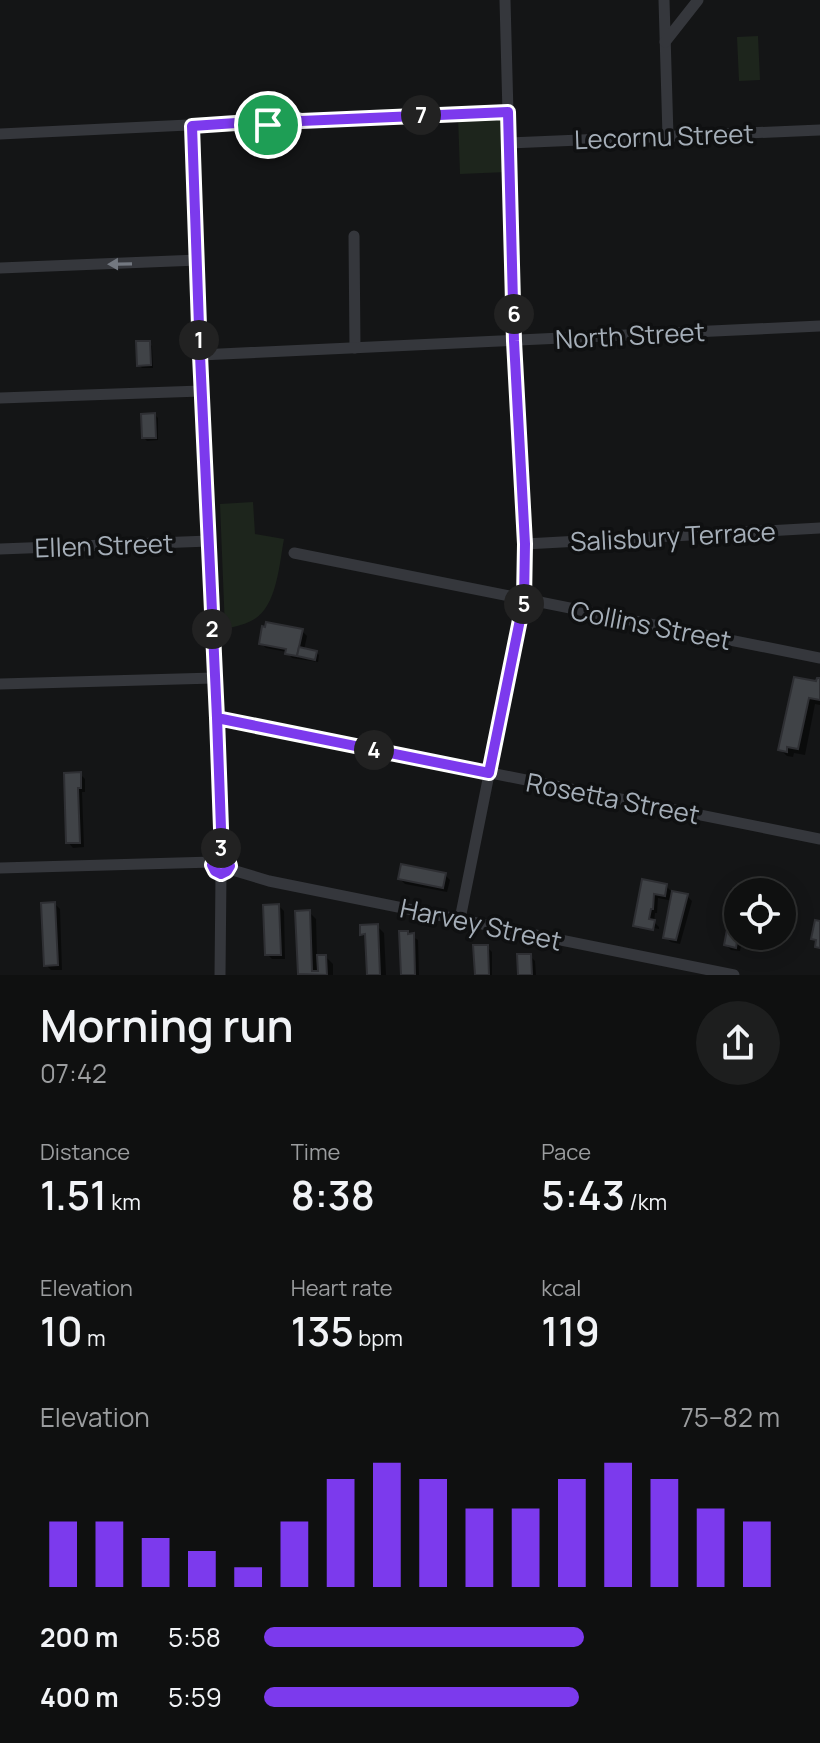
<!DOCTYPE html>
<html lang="en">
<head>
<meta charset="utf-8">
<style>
  :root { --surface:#0f1010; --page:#1d1e1e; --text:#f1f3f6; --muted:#9b9d9f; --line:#2f3030; --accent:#7c3aed }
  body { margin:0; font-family:Manrope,sans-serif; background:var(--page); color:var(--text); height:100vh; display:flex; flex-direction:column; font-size:30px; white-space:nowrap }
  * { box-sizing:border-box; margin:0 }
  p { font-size:26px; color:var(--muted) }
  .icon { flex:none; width:44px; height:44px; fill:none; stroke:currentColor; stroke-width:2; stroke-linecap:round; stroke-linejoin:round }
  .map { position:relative; height:975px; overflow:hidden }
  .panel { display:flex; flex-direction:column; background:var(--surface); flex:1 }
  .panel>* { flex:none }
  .tools { position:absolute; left:724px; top:878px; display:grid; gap:16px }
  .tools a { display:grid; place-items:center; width:72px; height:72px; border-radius:50%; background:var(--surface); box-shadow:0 4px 20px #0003,0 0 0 2px var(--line); font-size:40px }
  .pin { position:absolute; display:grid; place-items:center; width:68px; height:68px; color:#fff; margin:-34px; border:4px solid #fff; border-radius:50%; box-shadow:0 2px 8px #0007 }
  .km { position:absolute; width:40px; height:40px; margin:-20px; border-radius:50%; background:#222; color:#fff; font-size:22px; line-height:40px; text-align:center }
  .round { display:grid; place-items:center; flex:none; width:84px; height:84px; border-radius:42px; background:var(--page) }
  .overview { display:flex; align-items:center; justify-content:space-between; height:136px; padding:0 40px }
  h1 { font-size:44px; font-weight:600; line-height:60px }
  .stats { display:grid; grid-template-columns:repeat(3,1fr); gap:12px; height:136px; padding:8px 40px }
  .stats div { display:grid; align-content:center }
  .stats b { font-size:40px; font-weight:600 }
  .stats small { font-size:22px; font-weight:400 }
  .stats p { font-size:22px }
  .chart { height:224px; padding:16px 40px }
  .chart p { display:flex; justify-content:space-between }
  .chart svg { width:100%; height:144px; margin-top:8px; stroke:var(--accent); stroke-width:6 }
  ul { padding:0 40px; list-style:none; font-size:26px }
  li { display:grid; grid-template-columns:128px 96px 1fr; align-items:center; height:60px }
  li i { height:20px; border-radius:10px; background:var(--accent) }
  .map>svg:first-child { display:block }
  .green { fill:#1d251c }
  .shadow { fill:#0007 }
  .building { fill:#404347; stroke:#2e2f33; stroke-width:2 }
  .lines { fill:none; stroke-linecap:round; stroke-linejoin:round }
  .minor { stroke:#35373c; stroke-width:11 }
  .oneway { fill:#737880 }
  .route-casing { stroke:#fff; stroke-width:16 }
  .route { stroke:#7c3aed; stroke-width:10 }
  .labels { text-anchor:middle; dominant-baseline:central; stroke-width:7; stroke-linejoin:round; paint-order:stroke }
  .street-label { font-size:26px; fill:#a5aeb8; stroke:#0f1011 }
</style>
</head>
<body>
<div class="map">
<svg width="820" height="975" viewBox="0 0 820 975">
  <rect width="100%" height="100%" fill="#141516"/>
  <g class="green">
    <polygon points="758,36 760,80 739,81 737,37"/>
    <polygon points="505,114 507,172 460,174 458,115"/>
    <path d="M253,502L255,534L284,539C279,565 277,609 251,621C243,625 233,627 225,629L220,504Z"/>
  </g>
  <g class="shadow">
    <polygon points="149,343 152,346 153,368 142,368 139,365"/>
    <polygon points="155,415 158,418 158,440 147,441 144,438"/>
    <polygon points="302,631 307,636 304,650 316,652 319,655 318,662 292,658 287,652 266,648 261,643"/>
    <polygon points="820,681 820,705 815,704 805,755 794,753 793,757 787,756 780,749"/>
    <polygon points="80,774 85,779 85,792 82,792 84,847 73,848 68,842"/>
    <polygon points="445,875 450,880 447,892 405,884 400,879"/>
    <polygon points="644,882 666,886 671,891 671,893 687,896 692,901 680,944 671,942 665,937 673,901 658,898 657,913 655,913 654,922 659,927 659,929 639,925 639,929 636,926"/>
    <polygon points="55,904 60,909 62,970 51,970 46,965"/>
    <polygon points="279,906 284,911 285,959 272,959 267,954"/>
    <polygon points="738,907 738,936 743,936 740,951 731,950 726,945"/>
    <polygon points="309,912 316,919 317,957 326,957 333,964 333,975 300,974"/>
    <polygon points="377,926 384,933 386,975 369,975 367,939 362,934"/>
    <polygon points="407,933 418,940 419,975 403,975"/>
    <polygon points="487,947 492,952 492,975 477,975"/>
    <polygon points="530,956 535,961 536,975 520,975"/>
  </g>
  <g class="building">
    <polygon points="136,341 150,341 151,365 137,366"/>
    <polygon points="155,413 156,438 142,438 141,414"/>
    <polygon points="266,622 303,629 297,656 285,654 286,649 259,644 262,626 265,627"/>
    <polygon points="299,647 317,651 315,660 297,656"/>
    <polygon points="794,677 816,681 817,678 820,678 820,700 809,698 798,749 787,747 787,752 778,750"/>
    <polygon points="81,772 81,788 78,788 80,843 66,843 64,773"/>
    <polygon points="401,864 446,873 443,888 398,879"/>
    <polygon points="642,879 667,884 665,896 654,894 653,909 651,909 649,919 655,920 653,930 633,926"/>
    <polygon points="672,891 688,894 676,940 663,938"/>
    <polygon points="55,902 58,965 44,966 41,903"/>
    <polygon points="279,904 281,955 265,955 263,905"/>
    <polygon points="732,904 738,905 738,935 736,948 724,945"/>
    <polygon points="310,910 312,971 318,971 317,955 326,955 327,975 298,974 295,911"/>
    <polygon points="815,920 820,921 820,948 815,947 816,940 811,939"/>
    <polygon points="378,924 380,975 367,975 365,934 360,935 360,925"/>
    <polygon points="399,931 408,931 408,934 414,933 415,975 401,975"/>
    <polygon points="473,945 488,945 489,975 475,975"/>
    <polygon points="517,954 531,954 532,975 518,975"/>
  </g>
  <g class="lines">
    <g class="minor">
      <polyline points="664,0 668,136"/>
      <polyline points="665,42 698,0"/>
      <polyline points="192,126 200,355 222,856"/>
      <path d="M0,134L251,122C274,130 277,113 301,121L508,112"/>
      <polyline points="509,143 820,130"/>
      <polyline points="354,236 355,348"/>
      <polyline points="0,268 198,260"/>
      <polyline points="200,355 820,326"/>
      <polyline points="0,398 201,391"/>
      <polyline points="525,544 820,528"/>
      <polyline points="0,549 209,541"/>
      <polyline points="294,553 820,658"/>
      <polyline points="0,684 214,678"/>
      <polyline points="217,718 820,839"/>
      <polyline points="0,868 213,862"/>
      <polyline points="229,869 269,881 734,975"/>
      <polyline points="460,919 524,600 525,544 514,341 505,0"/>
      <polyline points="220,975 221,874"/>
    </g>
  </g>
  <defs><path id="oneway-solid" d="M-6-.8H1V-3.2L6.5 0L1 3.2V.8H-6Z" transform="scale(2)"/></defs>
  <use class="oneway" href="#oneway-solid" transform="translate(120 264) rotate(179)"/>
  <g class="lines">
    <g class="route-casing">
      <path id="route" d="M268,125H260L251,122L192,126L200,355L217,718L222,856L214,859L212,865L215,871L221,874L227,871L230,866L228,859L222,856L217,718L489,773L524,600L525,544L514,341L508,112L301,121C287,116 281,119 268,125"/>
    </g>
    <use href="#route" class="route"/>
  </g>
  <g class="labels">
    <g class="street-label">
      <text transform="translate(664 136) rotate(-2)">Lecornu Street</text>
      <text transform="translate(630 335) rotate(-3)">North Street</text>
      <text transform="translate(673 536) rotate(-3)">Salisbury Terrace</text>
      <text transform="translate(104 545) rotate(-2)">Ellen Street</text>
      <text transform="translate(651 625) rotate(11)">Collins Street</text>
      <text transform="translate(613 798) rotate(11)">Rosetta Street</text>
      <text transform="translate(481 924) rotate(12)">Harvey Street</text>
    </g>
  </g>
</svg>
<div class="tools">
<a><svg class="icon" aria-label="locate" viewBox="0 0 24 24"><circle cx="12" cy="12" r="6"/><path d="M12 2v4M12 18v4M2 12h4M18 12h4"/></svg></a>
</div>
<div class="pin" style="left:268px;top:125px;background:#1e9e55"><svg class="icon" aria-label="arrive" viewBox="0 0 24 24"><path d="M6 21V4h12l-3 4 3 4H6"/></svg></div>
<b class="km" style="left:199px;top:340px">1</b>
<b class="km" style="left:212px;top:629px">2</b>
<b class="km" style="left:221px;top:848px">3</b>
<b class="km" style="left:374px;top:750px">4</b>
<b class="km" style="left:524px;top:604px">5</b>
<b class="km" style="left:514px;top:314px">6</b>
<b class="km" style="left:421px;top:115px">7</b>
</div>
<section class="panel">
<div class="overview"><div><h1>Morning run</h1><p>07:42</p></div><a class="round"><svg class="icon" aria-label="share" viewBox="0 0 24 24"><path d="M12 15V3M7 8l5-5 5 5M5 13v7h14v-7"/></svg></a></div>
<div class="stats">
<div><p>Distance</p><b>1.51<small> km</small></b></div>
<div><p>Time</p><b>8:38</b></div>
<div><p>Pace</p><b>5:43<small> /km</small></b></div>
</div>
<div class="stats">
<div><p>Elevation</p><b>10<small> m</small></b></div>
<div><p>Heart rate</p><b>135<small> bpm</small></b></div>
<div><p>kcal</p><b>119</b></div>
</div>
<div class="chart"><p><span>Elevation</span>75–82 m</p>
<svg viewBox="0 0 160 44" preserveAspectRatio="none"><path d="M5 44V24M15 44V24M25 44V29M35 44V33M45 44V38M55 44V24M65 44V11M75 44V6M85 44V11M95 44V20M105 44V20M115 44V11M125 44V6M135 44V11M145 44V20M155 44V24"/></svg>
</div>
<ul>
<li><b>200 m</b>5:58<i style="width:62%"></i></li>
<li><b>400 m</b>5:59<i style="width:61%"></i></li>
</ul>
</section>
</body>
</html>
